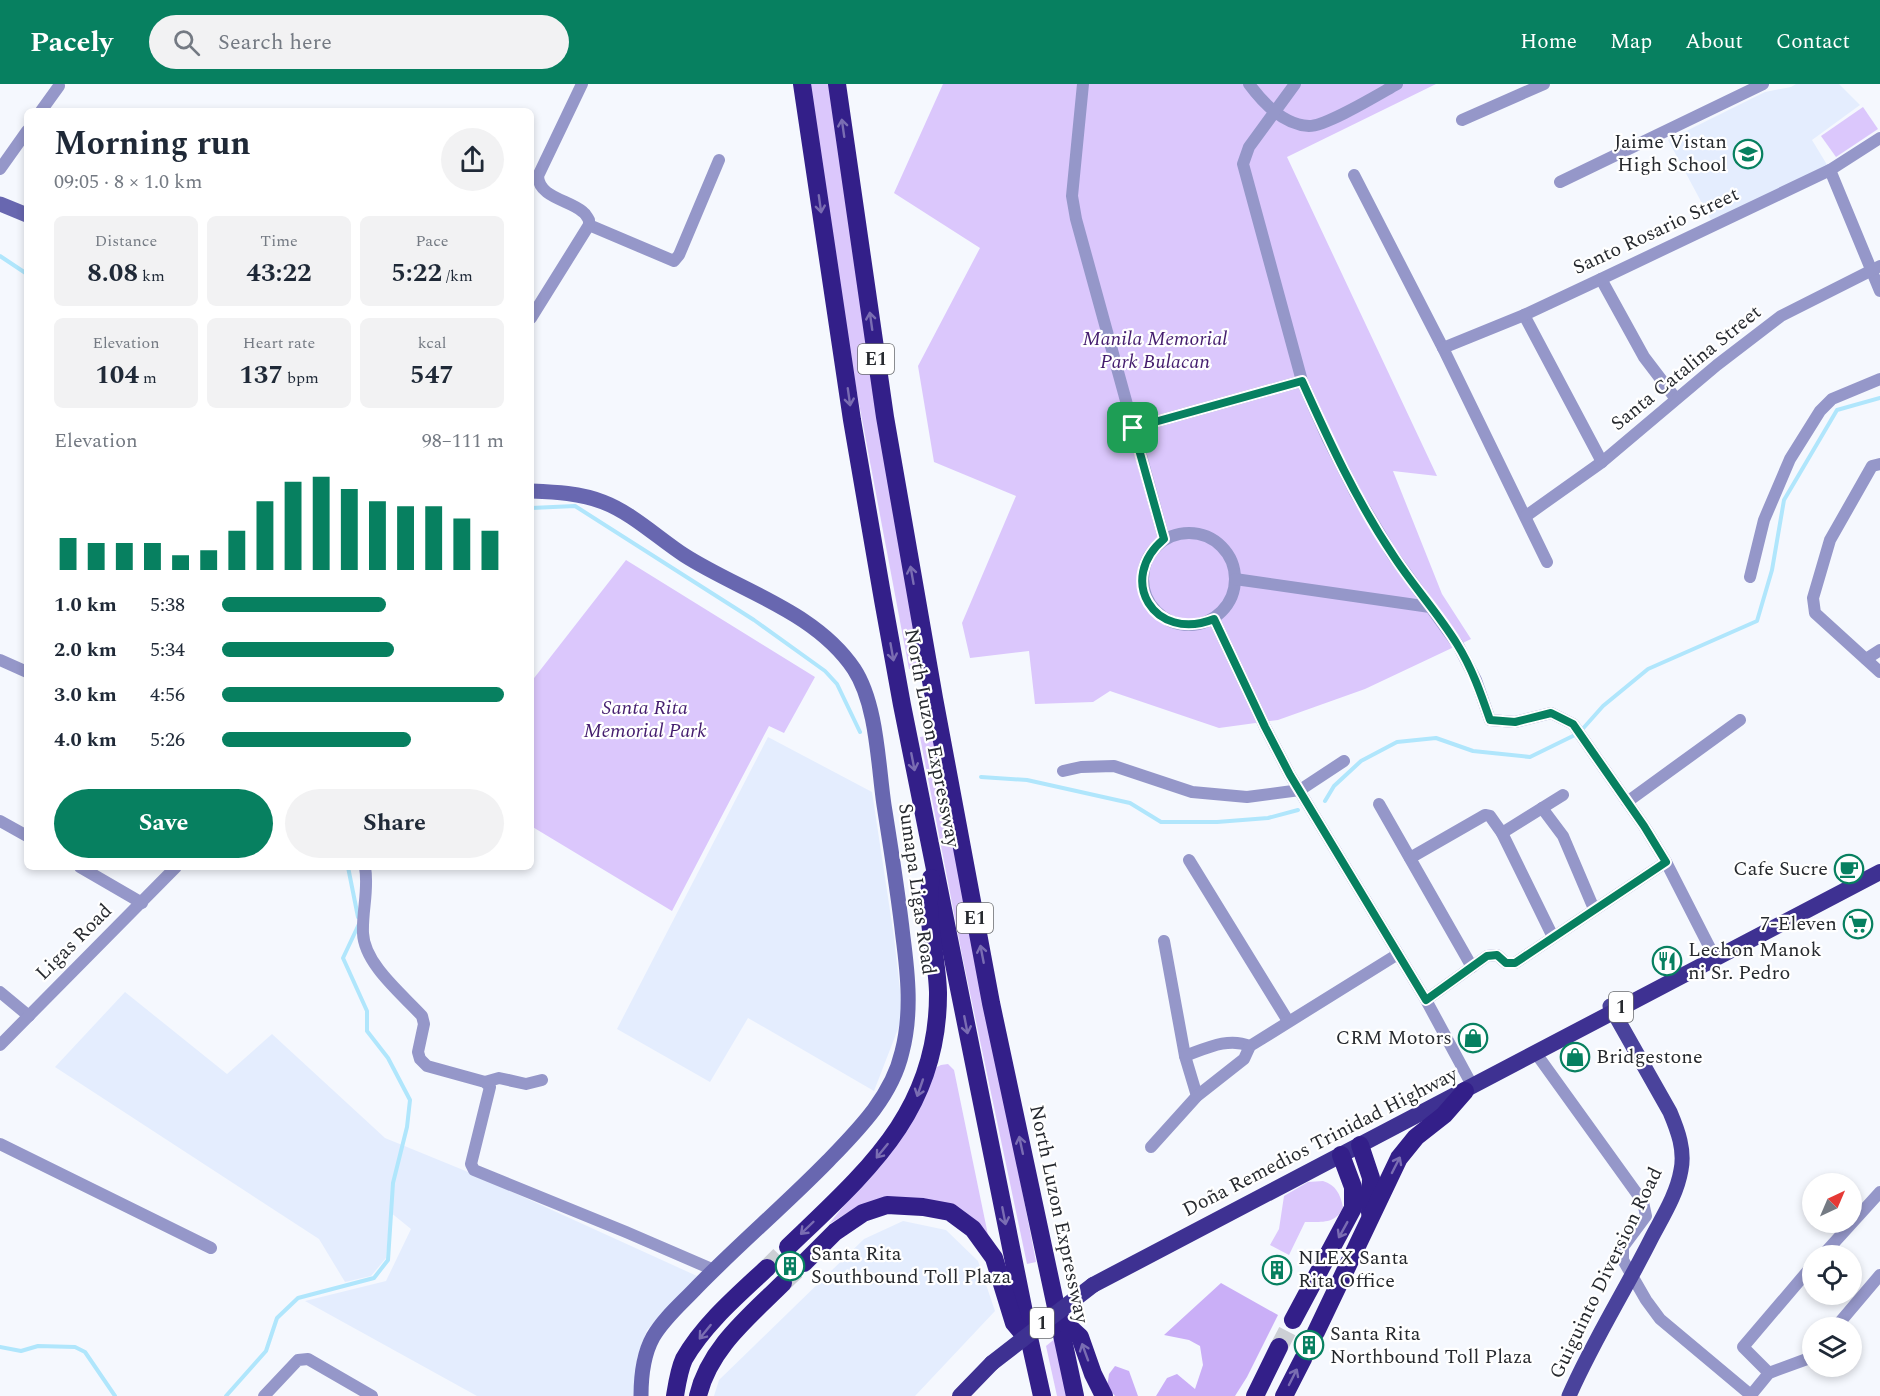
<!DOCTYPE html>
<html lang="en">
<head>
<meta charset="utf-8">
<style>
  :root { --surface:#fff; --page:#f2f2f3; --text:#1f2937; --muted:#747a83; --accent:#078060 }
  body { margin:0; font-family:Spectral,serif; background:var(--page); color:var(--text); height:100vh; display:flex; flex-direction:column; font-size:22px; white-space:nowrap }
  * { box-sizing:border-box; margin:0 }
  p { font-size:20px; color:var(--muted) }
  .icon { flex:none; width:33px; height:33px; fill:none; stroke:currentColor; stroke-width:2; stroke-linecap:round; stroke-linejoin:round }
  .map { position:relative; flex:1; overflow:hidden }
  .side { position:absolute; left:24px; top:24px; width:510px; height:762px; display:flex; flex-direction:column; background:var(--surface); border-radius:9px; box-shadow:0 3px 9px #0003 }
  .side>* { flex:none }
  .needle { width:39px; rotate:44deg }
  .controls { position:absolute; left:1802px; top:1089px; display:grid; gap:12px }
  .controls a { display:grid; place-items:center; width:60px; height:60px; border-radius:50%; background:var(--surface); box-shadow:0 3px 9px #0003; font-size:30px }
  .pin { position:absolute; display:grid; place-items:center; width:51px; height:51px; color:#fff; margin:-26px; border-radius:12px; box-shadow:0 3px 9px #0006 }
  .round { display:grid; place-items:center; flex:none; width:63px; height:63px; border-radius:32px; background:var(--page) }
  .summary { display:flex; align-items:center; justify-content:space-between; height:102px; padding:0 30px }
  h1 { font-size:33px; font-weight:700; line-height:45px }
  .figures { display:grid; grid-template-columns:repeat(3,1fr); gap:9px; height:102px; padding:6px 30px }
  .figures div { display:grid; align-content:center; border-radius:9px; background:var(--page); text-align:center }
  .figures b { font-size:26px; font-weight:700 }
  .figures small { font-size:16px; font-weight:400 }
  .figures p { font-size:16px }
  .chart { height:168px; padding:12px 30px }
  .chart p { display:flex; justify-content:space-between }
  .chart svg { width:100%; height:108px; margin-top:6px; stroke:var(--accent); stroke-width:6 }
  .button { display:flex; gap:12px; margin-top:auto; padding:12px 30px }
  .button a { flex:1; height:69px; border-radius:36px; background:var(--accent); color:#fff; font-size:24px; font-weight:700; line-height:69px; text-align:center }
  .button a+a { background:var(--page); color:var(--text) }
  ul { padding:0 30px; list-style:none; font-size:20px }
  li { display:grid; grid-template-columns:96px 72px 1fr; align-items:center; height:45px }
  li i { height:15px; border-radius:8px; background:var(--accent) }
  header { display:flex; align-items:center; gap:36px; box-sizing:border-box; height:84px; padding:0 30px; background:var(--accent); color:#fff }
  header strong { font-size:28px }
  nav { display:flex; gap:33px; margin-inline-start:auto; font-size:21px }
  .search { width:420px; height:54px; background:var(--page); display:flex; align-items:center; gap:15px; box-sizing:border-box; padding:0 21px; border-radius:33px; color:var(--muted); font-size:22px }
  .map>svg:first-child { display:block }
  .built { fill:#e4edfe }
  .green { fill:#dbc7fc }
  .forest { fill:#caaff7 }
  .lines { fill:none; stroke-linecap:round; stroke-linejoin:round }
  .stream { stroke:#b0e6fc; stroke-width:4 }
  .motorway-tunnel { stroke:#cccfd5; stroke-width:18; stroke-dasharray:18 9; stroke-linecap:butt }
  .minor { stroke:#9597c9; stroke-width:12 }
  .secondary { stroke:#6867b0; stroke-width:15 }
  .primary { stroke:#4a439c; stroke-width:15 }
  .trunk { stroke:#3e3192; stroke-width:16 }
  .motorway { stroke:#331f89; stroke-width:18 }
  .trunk-bridge { stroke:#3e3192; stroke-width:16 }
  .oneway { stroke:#7a6db2 }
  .route-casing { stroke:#fff; stroke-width:12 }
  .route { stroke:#078060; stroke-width:8 }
  .labels { text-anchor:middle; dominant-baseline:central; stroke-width:4.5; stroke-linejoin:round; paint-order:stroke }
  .shield { fill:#fff; stroke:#686a6d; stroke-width:1.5 }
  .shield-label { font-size:18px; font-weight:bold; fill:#272a2f }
  .poi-label { font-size:20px; fill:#272a2f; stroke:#fff; text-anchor:start }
  .street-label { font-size:20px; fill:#272a2f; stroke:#fff }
  .park-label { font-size:20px; font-style:italic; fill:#441d6e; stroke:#fff }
</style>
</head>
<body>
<header>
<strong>Pacely</strong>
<div class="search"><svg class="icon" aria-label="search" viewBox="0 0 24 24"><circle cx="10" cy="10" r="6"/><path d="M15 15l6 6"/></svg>Search here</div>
<nav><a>Home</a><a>Map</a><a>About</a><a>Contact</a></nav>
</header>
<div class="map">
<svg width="1880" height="1312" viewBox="0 0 1880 1312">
  <rect width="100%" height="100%" fill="#f5f8fe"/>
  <g class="built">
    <polygon points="1796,0 1839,0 1860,21 1812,56 1829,84 1711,136 1668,56 1765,8 1791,3"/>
    <polygon points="768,653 872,708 894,853 903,932 874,1007 748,934 710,998 617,945"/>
    <polygon points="125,908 227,990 272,950 385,1054 473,1090 697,1192 647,1246 637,1274 634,1312 477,1312 305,1217 386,1197 411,1145 390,1128 386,1174 371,1192 345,1198 319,1155 55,983"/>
    <polygon points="903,1137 946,1146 978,1177 995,1227 915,1312 714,1312 719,1296 864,1155"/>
  </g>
  <g class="green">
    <polygon points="806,0 829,0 920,583 909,585 845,245"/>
    <polygon points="943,0 1436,0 1287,73 1437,392 1393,387 1442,510 1471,555 1365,605 1278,636 1219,644 1110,607 1093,618 1035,620 1029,567 970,574 962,539 1016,412 934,378 918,282 980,164 894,109"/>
    <polygon points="1863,23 1878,45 1836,73 1821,52"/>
    <polygon points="626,476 815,593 784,649 769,642 672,827 531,742 531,598"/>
    <polygon points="934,651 1036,1178 1027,1180 962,871 920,653"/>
    <polygon points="948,980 954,986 988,1151 962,1131 857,1123 829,1140 887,1069 931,986 941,981"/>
    <path d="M1323,1097C1336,1101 1340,1110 1343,1123C1337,1140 1321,1138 1305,1138L1289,1171L1270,1161L1279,1145L1284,1112L1308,1098Z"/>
    <polygon points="1056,1254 1069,1312 1057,1312 1046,1262"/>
  </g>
  <g class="forest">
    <polygon points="1221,1199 1278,1231 1247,1293 1235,1312 1156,1312 1167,1294 1177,1290 1195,1305 1203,1281 1200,1262 1189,1256 1164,1251"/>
    <polygon points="1115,1282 1129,1287 1138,1312 1115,1312 1107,1303 1109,1290"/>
  </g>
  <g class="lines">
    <g class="stream">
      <polyline points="0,172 27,190"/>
      <polyline points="531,424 575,422 754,536 825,587 837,600 860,648"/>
      <polyline points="981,693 1027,696 1130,719 1161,738 1217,738 1268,734 1298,726"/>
      <polyline points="1325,717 1334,702 1361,677 1397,658 1436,654 1473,667 1530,673 1579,649 1603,622 1648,585 1757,537 1772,486 1784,416 1837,326 1880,314"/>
      <polyline points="348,783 358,833"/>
      <polyline points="0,1263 21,1267 38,1262 75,1263 85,1268 115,1312"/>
      <polyline points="226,1312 266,1267 277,1234 298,1214 374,1194 388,1176 393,1099 407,1043 410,1016 388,974 367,947 367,927 343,874 359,840"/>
    </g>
    <g class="motorway-tunnel">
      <polyline points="767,1184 788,1163"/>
      <polyline points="783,1199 804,1179"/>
      <polyline points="1279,1263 1293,1236"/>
      <polyline points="1303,1275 1316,1248"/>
    </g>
    <g class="minor">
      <polyline points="1083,0 1072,112 1076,135 1164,455"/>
      <path d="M1249,0C1263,19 1284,41 1309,42C1327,42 1379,10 1397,0"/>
      <polyline points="1295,0 1249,63 1243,80 1302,297 1328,355 1356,410 1392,470 1458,561 1476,596 1490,636 1515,638 1551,629 1573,640 1644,742 1666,778 1715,874"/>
      <polyline points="41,27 59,2"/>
      <polyline points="1462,36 1544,0"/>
      <polyline points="0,85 27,47"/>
      <polyline points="1830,86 1880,207"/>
      <polyline points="1354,91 1443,264 1547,478"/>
      <polyline points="1560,98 1763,0"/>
      <polyline points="589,141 674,177 679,171 719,76"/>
      <polyline points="1601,195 1644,273 1676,315"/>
      <polyline points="1524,231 1602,378"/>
      <path d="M531,234L589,141V136C587,133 586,130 583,128C570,116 539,114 538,92L582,0"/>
      <polyline points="1443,264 1524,231 1601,195 1830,86 1880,54"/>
      <polyline points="1133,344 1302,297"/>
      <polyline points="1880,380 1872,382 1830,456 1813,514 1815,529 1880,588"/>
      <polyline points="1526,432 1602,378 1717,281 1781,232 1880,182"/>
      <circle cx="1189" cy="495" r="46"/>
      <polyline points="1750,493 1764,436 1790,375 1820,327 1832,315 1880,295"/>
      <polyline points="1235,495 1430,523"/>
      <polyline points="1214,535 1265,643 1290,691 1426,916 1473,1003"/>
      <polyline points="1866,575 1880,566"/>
      <polyline points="0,576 27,588"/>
      <polyline points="1063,687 1081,683 1114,682 1192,708 1247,713 1300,706 1344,677"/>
      <polyline points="1627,718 1740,636"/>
      <polyline points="1379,720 1472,883"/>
      <polyline points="1542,724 1563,752 1594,825"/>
      <polyline points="0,737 27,752"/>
      <polyline points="1502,749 1563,711"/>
      <polyline points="1410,774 1485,731 1490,732 1502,749 1553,853"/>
      <polyline points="1189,776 1288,937"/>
      <polyline points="80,783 142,819"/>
      <path d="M365,783C369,805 362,827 363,849C364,880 403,911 422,932L424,940L418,968L420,975L427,982L485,998L490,1003L471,1080L474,1086L626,1148L714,1186"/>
      <polyline points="1164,857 1185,972 1197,1012"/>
      <polyline points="0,908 29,932"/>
      <polyline points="1426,916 1487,872 1497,871 1506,879 1515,879 1666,778"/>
      <polyline points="0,961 176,783"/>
      <polyline points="1535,968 1643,1118 1646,1132 1623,1163 1623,1176 1646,1216 1660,1235 1752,1312"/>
      <path d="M1185,972C1207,964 1228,953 1250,962"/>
      <polyline points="485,998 499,994 526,1000 542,996"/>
      <polyline points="0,1060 211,1164"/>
      <polyline points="1151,1063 1197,1012 1244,975 1250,962 1398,870"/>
      <polyline points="1822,1172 1880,1108"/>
      <polyline points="1835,1244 1880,1191"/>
      <polyline points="1769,1289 1743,1263 1812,1182"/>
      <polyline points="1751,1311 1769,1289 1807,1275 1812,1270"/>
      <polyline points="264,1312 298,1276 308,1275 372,1312"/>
    </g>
    <g class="secondary">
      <polyline points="0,120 27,131"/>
      <path d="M531,407C555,408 580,409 603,418C632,429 658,454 684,471C740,507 815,527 854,585C877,620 878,680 884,721C891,765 898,808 903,853C908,891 912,930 902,968C892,1012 859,1045 828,1077C786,1120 739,1160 697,1203C682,1219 664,1234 653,1253C643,1271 641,1292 641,1312"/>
    </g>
    <path class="primary" d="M1569,1312C1593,1257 1625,1207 1652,1153C1663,1132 1677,1110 1681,1086C1685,1066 1678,1047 1670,1028L1610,922"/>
    <g class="trunk">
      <polyline points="1093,1201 1880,788"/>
      <polyline points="960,1312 992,1279"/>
    </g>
    <g class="motorway">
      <polyline points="802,0 852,336 883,516 902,621 1030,1258 1042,1312"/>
      <polyline points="837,0 885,333 934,614 991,919 1075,1312"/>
      <polyline points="1360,1061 1371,1094 1370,1129"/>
      <path d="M788,1163C867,1087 939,1027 938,908C937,870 924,831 931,794"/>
      <polyline points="804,1179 835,1148 863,1129 887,1121 923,1123 950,1128 973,1145 994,1174 1014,1239 1025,1252"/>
      <polyline points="1057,1232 1080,1253 1093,1290 1104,1312"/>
      <polyline points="1293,1236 1353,1124 1353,1103 1341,1071"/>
      <polyline points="1316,1248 1399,1074 1416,1053 1444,1031 1465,1007"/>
      <path d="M675,1312C677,1300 679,1286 684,1275C704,1240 738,1211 767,1184"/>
      <path d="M698,1312C709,1264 750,1232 783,1199"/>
      <polyline points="1255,1312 1279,1263"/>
      <polyline points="1284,1312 1303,1275"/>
    </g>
    <polyline class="trunk-bridge" points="992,1279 1093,1201"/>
  </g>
  <defs><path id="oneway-shaft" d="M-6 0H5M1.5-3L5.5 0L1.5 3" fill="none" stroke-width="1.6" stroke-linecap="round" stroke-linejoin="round" transform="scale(1.5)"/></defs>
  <g class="oneway">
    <use href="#oneway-shaft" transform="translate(843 44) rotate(-98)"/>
    <use href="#oneway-shaft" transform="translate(820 120) rotate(82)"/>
    <use href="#oneway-shaft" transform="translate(871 237) rotate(-98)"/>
    <use href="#oneway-shaft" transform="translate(849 313) rotate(82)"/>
    <use href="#oneway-shaft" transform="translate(912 491) rotate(-100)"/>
    <use href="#oneway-shaft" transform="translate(892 568) rotate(80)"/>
    <use href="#oneway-shaft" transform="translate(913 678) rotate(79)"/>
    <use href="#oneway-shaft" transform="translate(982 870) rotate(-101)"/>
    <use href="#oneway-shaft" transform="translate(966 941) rotate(79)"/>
    <use href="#oneway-shaft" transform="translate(920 1004) rotate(109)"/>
    <use href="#oneway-shaft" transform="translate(1021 1061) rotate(-102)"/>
    <use href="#oneway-shaft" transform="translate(882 1067) rotate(129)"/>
    <use href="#oneway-shaft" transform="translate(1396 1081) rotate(-63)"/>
    <use href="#oneway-shaft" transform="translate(1004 1132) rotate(79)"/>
    <use href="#oneway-shaft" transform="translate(807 1144) rotate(136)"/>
    <use href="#oneway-shaft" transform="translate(1343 1146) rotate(119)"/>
    <use href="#oneway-shaft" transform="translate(705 1248) rotate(129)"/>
    <use href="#oneway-shaft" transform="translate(1085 1268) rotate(-110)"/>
    <use href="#oneway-shaft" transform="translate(1293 1293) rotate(-63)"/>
  </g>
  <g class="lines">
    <g class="route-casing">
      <path id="route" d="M1302,297C1329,357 1356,416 1393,471C1413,502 1438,529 1457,560C1472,584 1481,610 1490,636L1515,638L1551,629L1573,640L1644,742L1666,778L1515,879H1506L1497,871L1487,872L1426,916L1290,691L1265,643L1214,535C1154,559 1116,495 1164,455L1133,344Z"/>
    </g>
    <use href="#route" class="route"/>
  </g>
  <defs>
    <g id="school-ring" transform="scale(1.5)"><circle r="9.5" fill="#fff" stroke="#078060" stroke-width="1.5"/><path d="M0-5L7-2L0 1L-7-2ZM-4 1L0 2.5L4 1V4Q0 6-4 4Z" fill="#078060"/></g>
    <g id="cafe-ring" transform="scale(1.5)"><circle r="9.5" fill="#fff" stroke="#078060" stroke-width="1.5"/><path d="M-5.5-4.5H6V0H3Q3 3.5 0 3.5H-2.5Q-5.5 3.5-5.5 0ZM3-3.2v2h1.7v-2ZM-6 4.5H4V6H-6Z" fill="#078060"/></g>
    <g id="supermarket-ring" transform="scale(1.5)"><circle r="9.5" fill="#fff" stroke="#078060" stroke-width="1.5"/><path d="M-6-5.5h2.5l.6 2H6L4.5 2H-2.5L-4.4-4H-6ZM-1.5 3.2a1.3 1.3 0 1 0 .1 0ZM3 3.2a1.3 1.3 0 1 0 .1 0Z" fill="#078060"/></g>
    <g id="restaurant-ring" transform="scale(1.5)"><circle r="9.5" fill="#fff" stroke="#078060" stroke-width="1.5"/><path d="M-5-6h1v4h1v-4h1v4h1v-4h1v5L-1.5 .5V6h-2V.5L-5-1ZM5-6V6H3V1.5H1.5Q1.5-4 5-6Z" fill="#078060"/></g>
    <g id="shop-ring" transform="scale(1.5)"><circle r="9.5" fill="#fff" stroke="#078060" stroke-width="1.5"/><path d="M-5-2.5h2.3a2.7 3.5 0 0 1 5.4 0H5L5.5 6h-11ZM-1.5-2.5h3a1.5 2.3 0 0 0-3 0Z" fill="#078060"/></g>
    <g id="building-ring" transform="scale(1.5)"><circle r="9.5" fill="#fff" stroke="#078060" stroke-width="1.5"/><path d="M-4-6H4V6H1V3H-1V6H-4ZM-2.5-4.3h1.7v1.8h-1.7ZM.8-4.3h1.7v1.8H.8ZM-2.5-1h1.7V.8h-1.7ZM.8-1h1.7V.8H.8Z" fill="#078060"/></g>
  </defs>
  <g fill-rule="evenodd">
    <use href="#school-ring" x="1748" y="70"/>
    <use href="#cafe-ring" x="1849" y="785"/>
    <use href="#supermarket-ring" x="1858" y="840"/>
    <use href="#restaurant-ring" x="1667" y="877"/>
    <use href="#shop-ring" x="1473" y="954"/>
    <use href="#shop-ring" x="1575" y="973"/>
    <use href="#building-ring" x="790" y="1182"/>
    <use href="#building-ring" x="1277" y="1186"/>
    <use href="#building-ring" x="1309" y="1261"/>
  </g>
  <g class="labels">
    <g class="shield">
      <rect x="858" y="260" width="36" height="30" rx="4.5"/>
      <rect x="957" y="819" width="36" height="30" rx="4.5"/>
      <rect x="1609" y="908" width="24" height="30" rx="4.5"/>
      <rect x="1030" y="1224" width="24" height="30" rx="4.5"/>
    </g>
    <g class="shield-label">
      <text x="876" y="275">E1</text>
      <text x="975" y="834">E1</text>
      <text x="1621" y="923">1</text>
      <text x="1042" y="1239">1</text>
    </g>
    <g class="poi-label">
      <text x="1727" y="58" text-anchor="end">Jaime Vistan<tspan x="1727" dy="23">High School</tspan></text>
      <text x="1828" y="785" text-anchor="end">Cafe Sucre</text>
      <text x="1837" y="840" text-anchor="end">7-Eleven</text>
      <text x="1688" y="866">Lechon Manok<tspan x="1688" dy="23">ni Sr. Pedro</tspan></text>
      <text x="1452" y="954" text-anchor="end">CRM Motors</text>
      <text x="1596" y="973">Bridgestone</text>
      <text x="811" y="1170">Santa Rita<tspan x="811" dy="23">Southbound Toll Plaza</tspan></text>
      <text x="1298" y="1174">NLEX Santa<tspan x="1298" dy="23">Rita Office</tspan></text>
      <text x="1330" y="1250">Santa Rita<tspan x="1330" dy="23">Northbound Toll Plaza</tspan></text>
    </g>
    <g class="street-label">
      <text transform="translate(1656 147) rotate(-25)">Santo Rosario Street</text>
      <text transform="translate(1686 284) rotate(-39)">Santa Catalina Street</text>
      <text transform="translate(932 654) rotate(79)">North Luzon Expressway</text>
      <text transform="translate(917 805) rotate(82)">Sumapa Ligas Road</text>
      <text transform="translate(74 858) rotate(-45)">Ligas Road</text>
      <text transform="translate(1320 1058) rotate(-27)">Doña Remedios Trinidad Highway</text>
      <text transform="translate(1059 1130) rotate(78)">North Luzon Expressway</text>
      <text transform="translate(1606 1189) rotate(-64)">Guiguinto Diversion Road</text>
    </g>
    <g class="park-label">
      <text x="1155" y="255">Manila Memorial<tspan x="1155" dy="23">Park Bulacan</tspan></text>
      <text x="645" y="624">Santa Rita<tspan x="645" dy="23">Memorial Park</tspan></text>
    </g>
  </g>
</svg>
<div class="controls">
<a><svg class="needle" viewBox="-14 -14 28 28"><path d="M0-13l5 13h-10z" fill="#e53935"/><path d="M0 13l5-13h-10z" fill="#747a83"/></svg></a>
<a><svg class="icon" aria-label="locate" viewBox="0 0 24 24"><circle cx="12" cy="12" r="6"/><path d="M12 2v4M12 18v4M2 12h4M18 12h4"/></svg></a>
<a><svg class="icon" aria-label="layers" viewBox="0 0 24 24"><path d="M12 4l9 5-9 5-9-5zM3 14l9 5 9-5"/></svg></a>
</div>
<div class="pin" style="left:1133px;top:344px;background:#1e9e55"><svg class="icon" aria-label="arrive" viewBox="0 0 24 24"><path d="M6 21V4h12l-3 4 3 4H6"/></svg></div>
<section class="side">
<div class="summary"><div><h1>Morning run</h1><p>09:05 · 8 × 1.0 km</p></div><a class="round"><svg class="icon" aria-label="share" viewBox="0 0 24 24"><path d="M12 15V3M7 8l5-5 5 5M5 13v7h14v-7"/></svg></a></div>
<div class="figures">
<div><p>Distance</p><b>8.08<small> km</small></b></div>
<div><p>Time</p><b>43:22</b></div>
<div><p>Pace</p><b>5:22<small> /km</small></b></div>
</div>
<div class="figures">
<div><p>Elevation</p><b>104<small> m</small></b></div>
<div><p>Heart rate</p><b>137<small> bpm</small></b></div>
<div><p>kcal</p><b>547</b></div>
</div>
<div class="chart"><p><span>Elevation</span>98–111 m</p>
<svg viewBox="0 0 160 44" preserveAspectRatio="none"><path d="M5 44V31M15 44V33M25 44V33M35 44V33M45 44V38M55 44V36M65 44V28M75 44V16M85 44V8M95 44V6M105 44V11M115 44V16M125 44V18M135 44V18M145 44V23M155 44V28"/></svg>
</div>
<ul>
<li><b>1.0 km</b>5:38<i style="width:58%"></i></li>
<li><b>2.0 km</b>5:34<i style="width:61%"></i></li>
<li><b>3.0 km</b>4:56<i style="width:100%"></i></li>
<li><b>4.0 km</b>5:26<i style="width:67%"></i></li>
</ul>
<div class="button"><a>Save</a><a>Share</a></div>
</section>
</div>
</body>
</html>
